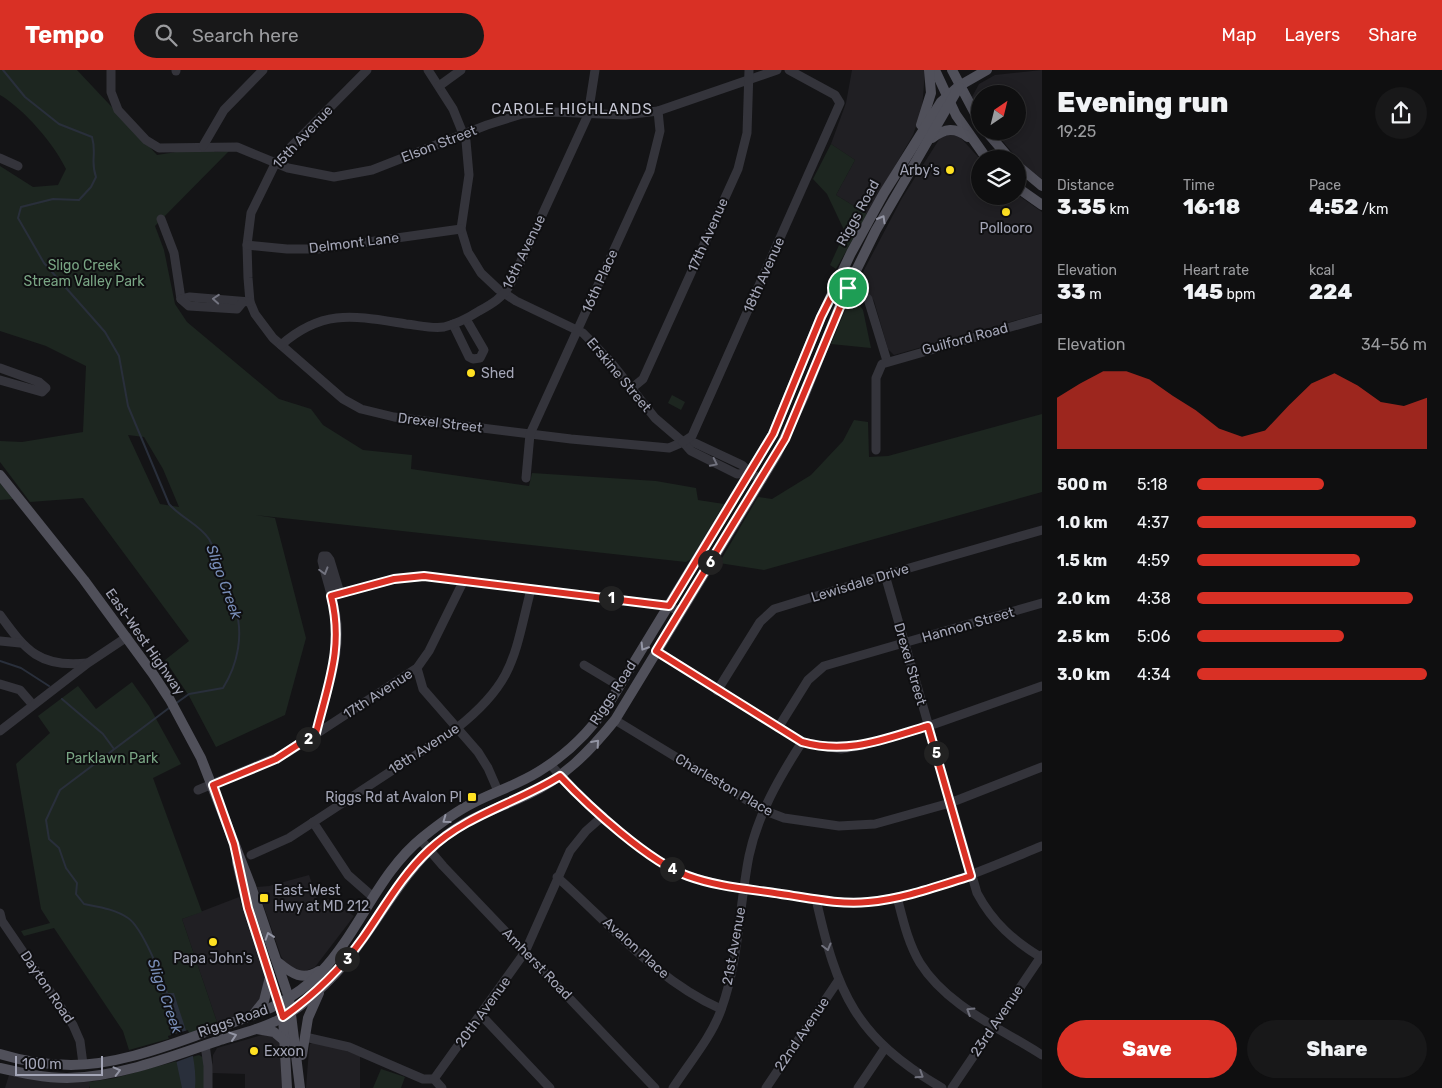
<!DOCTYPE html>
<html lang="en">
<head>
<meta charset="utf-8">
<style>
  :root { --surface:#0f0f10; --page:#181819; --text:#f1f3f6; --muted:#9b9c9f; --line:#2f2f30; --accent:#d93025 }
  body { margin:0; font-family:Rubik,sans-serif; background:var(--page); color:var(--text); height:100vh; display:flex; flex-direction:column; font-size:19px; white-space:nowrap }
  * { box-sizing:border-box; margin:0 }
  p { font-size:16px; color:var(--muted) }
  .icon { flex:none; width:28px; height:28px; fill:none; stroke:currentColor; stroke-width:2; stroke-linecap:round; stroke-linejoin:round }
  .map { position:relative; flex:1; overflow:hidden }
  .side { display:flex; flex-direction:column; background:var(--surface); width:400px }
  .side>* { flex:none }
  .needle { width:32px; rotate:35deg }
  .controls { position:absolute; left:971px; top:15px; display:grid; gap:10px }
  .controls a { display:grid; place-items:center; width:55px; height:55px; border-radius:50%; background:var(--surface); box-shadow:0 2px 12px #0003,0 0 0 1px var(--line); font-size:25px }
  .scale { position:absolute; left:15px; bottom:12px; width:88px; box-sizing:border-box; padding-left:5px; border:2px solid #a4a6b7; border-top:0; font-size:14px; line-height:18px; white-space:nowrap; color:#a4a6b7; -webkit-text-stroke:4px #0f0f11; paint-order:stroke }
  .pin { position:absolute; display:grid; place-items:center; width:42px; height:42px; color:#fff; margin:-21px; border:2px solid #fff; border-radius:50%; box-shadow:0 1px 5px #0007 }
  .km { position:absolute; width:25px; height:25px; margin:-12px; border-radius:50%; background:#222; color:#fff; font-size:14px; line-height:25px; text-align:center }
  .round { display:grid; place-items:center; flex:none; width:52px; height:52px; border-radius:26px; background:var(--page) }
  .summary { display:flex; align-items:center; justify-content:space-between; height:85px; padding:0 15px }
  h1 { font-size:28px; font-weight:800; line-height:38px }
  .metrics { display:grid; grid-template-columns:repeat(3,1fr); gap:8px; height:85px; padding:5px 15px }
  .metrics div { display:grid; align-content:center }
  .metrics b { font-size:21px; font-weight:800 }
  .metrics small { font-size:14px; font-weight:400 }
  .metrics p { font-size:14px }
  .chart { height:140px; padding:10px 15px }
  .chart p { display:flex; justify-content:space-between }
  .chart svg { width:100%; height:90px; margin-top:5px; fill:var(--accent); opacity:.7 }
  .button { display:flex; gap:10px; margin-top:auto; padding:10px 15px }
  .button a { flex:1; height:58px; border-radius:30px; background:var(--accent); color:#fff; font-size:20px; font-weight:800; line-height:58px; text-align:center }
  .button a+a { background:var(--page); color:var(--text) }
  ul { padding:0 15px; list-style:none; font-size:16px }
  li { display:grid; grid-template-columns:80px 60px 1fr; align-items:center; height:38px }
  li i { height:12px; border-radius:6px; background:var(--accent) }
  header { display:flex; align-items:center; gap:30px; box-sizing:border-box; height:70px; padding:0 25px; background:var(--accent); color:#fff }
  header strong { font-size:24px }
  nav { display:flex; gap:28px; margin-inline-start:auto; font-size:18px }
  .search { width:350px; height:45px; background:var(--page); display:flex; align-items:center; gap:12px; box-sizing:border-box; padding:0 18px; border-radius:28px; color:var(--muted); font-size:19px }
  main { display:flex; flex:1; min-height:0 }
  .map>svg:first-child { display:block }
  .built { fill:#201f23 }
  .green { fill:#1d2620; fill-rule:evenodd }
  .water { fill:#292f3b }
  .pier { fill:#141416 }
  .lines { fill:none; stroke-linecap:round; stroke-linejoin:round }
  .stream { stroke:#292f3b; stroke-width:2 }
  .minor { stroke:#34343b; stroke-width:9 }
  .major { stroke:#50505a; stroke-width:10 }
  .oneway { stroke:#9395a4 }
  .oneway2 { stroke:#72737f }
  .route-casing { stroke:#fff; stroke-width:10 }
  .route { stroke:#d93025; stroke-width:6 }
  .poi-dot { fill:#ffe122; stroke:#0f0f11; stroke-width:2 }
  .labels { text-anchor:middle; dominant-baseline:central; stroke-width:4; stroke-linejoin:round; paint-order:stroke }
  .street-label { font-size:14px; fill:#a4a6b7; stroke:#0f0f11 }
  .poi-label { font-size:14px; fill:#a4a6b7; stroke:#0f0f11; text-anchor:start }
  .park-label { font-size:14px; fill:#79a584; stroke:#0f0f11 }
  .neighbourhood-label { font-size:15px; letter-spacing:1px; fill:#c5c6d3; stroke:#0f0f11 }
  .water-label { font-size:15px; font-style:italic; fill:#778cb6; stroke:#0f0f11 }
</style>
</head>
<body>
<header>
<strong>Tempo</strong>
<div class="search"><svg class="icon" aria-label="search" viewBox="0 0 24 24"><circle cx="10" cy="10" r="6"/><path d="M15 15l6 6"/></svg>Search here</div>
<nav><a>Map</a><a>Layers</a><a>Share</a></nav>
</header>
<main>
<div class="map">
<svg width="1042" height="1018" viewBox="0 0 1042 1018">
  <rect width="100%" height="100%" fill="#141416"/>
  <g class="built">
    <polygon points="852,0 925,0 925,2 922,39 913,65 867,144 836,125 855,90 831,74 846,33"/>
    <polygon points="1042,0 1042,109 1022,94 994,61 1018,61 1018,24 980,24 980,44 972,27 979,14 995,5"/>
    <polygon points="950,64 959,66 980,89 980,126 1018,125 1042,142 1042,243 894,285 888,279 874,231 861,212 864,200 902,128 940,68"/>
    <polygon points="309,805 319,835 328,829 354,846 315,897 303,902 288,897 281,886 257,817 269,816"/>
    <polygon points="239,827 266,909 265,922 250,943 218,955 182,849"/>
    <polygon points="269,963 281,973 282,1018 245,1018 245,1004 212,1003 213,985 217,978"/>
    <polygon points="315,972 322,972 360,986 360,1018 306,1018 309,979 310,974"/>
    <polygon points="9,1005 46,1011 92,1011 89,1018 5,1018"/>
  </g>
  <g class="green">
    <path d="M0,0H77L157,85L214,76V82L229,81L155,156L164,180L175,234L187,252L279,329L311,339L323,355L363,380L412,385L411,399L529,416L532,403L656,411L696,418L698,430L724,434L691,489L686,492L255,445L275,448L306,568L285,645L216,677L189,626L165,590L189,571L83,428L30,432L0,392V371L22,372L83,362L86,296L46,276L0,261V96L33,117L58,115L66,99C54,74 24,39 0,25ZM128,365L144,367L163,399L179,437L160,434Z"/>
    <polygon points="831,74 855,90 836,125 867,144 836,199 830,195 845,162 827,124 813,109"/>
    <polygon points="853,234 860,236 863,240 871,278 831,274 846,238"/>
    <polygon points="672,325 685,332 681,340 668,333"/>
    <polygon points="1042,344 1042,422 764,500 719,493 758,427 772,429 811,405 843,371 854,350 868,352 869,387 888,386"/>
    <polygon points="0,413 13,429 0,430"/>
    <polygon points="132,612 149,636 181,694 153,708 202,842 182,849 218,955 129,980 123,961 54,858 24,866 21,861 50,853 41,839 16,694 50,663 38,646 78,616 96,639"/>
    <polygon points="199,985 204,988 205,1018 90,1018 89,1012 115,1008"/>
    <polygon points="381,999 405,1007 401,1018 373,1018"/>
  </g>
  <path class="water" d="M162,923H174C183,955 198,985 195,1018H182Z"/>
  <polygon class="pier" points="188,960 195,985 176,992 168,966"/>
  <g class="lines">
    <g class="stream">
      <path d="M3,0L25,27L59,54L92,67C97,84 90,91 96,107L91,117L79,130L53,129L21,137L18,148L44,193L105,262L119,286L128,336L169,434C181,448 199,454 209,469C217,482 218,495 222,509C226,519 232,527 235,537C244,564 238,594 223,618L189,624L175,634"/>
      <polyline points="0,591 21,598 49,616"/>
      <polyline points="62,629 103,664 114,679"/>
      <path d="M167,923C162,907 142,857 128,848C115,839 99,837 84,834L76,824L77,813L66,798L59,778L49,769L46,750L60,720L169,638"/>
    </g>
    <g class="minor">
      <polyline points="111,0 111,22 118,40 146,70 159,78 237,77 288,98 334,107 372,100 487,55 522,44 555,42 625,45 658,41 777,0"/>
      <polyline points="367,0 276,92 251,143 247,175 248,208 250,232 255,244 273,268 343,329 361,339 394,347 571,369 669,378 683,372 695,373 742,395 750,403 762,410"/>
      <polyline points="428,0 453,39 466,71 469,105 461,159 468,182 481,203 498,219 516,231 583,263 610,291 655,348 683,372 691,381 737,404 750,403"/>
      <polyline points="176,1 176,0"/>
      <polyline points="439,16 461,0"/>
      <polyline points="203,76 224,40 263,0"/>
      <polyline points="0,88 18,96"/>
      <polyline points="161,149 174,183 181,229"/>
      <polyline points="247,175 287,179 318,179 461,159"/>
      <polyline points="840,207 860,220 868,229 887,291"/>
      <polyline points="181,229 190,227 250,232"/>
      <polyline points="181,229 189,236 237,239 242,233"/>
      <polyline points="453,254 469,287 473,289 480,288 484,280 466,249"/>
      <path d="M281,275C323,238 355,246 406,254C418,255 431,259 444,257C456,254 468,248 479,241C492,234 502,228 510,215L588,45L595,0"/>
      <polyline points="0,298 39,312 46,318 42,322 0,310"/>
      <polyline points="632,318 643,309 738,99 747,63 749,0"/>
      <polyline points="683,372 692,366 840,33 835,25 789,0"/>
      <polyline points="876,380 876,308 882,294 1042,248"/>
      <polyline points="526,408 530,364 650,101 660,61 658,41"/>
      <path d="M885,505L977,823C993,853 1014,871 1042,888"/>
      <polyline points="331,526 394,509 424,506 669,536 680,542"/>
      <path d="M0,545C26,581 40,598 87,593"/>
      <polyline points="0,571 20,573"/>
      <polyline points="656,581 802,672 841,679 864,675 929,656 1042,616"/>
      <polyline points="584,595 619,616"/>
      <polyline points="417,598 423,619 478,682 488,698 498,721"/>
      <polyline points="0,614 20,620 33,635"/>
      <polyline points="717,621 760,552 774,539 885,505 1042,460"/>
      <polyline points="615,650 763,740 784,748 839,756 875,754 950,733 1042,697"/>
      <polyline points="778,658 808,610 824,596 1042,533"/>
      <polyline points="0,661 88,593 127,567"/>
      <path d="M316,663C324,629 340,590 337,554C335,533 327,512 322,491L323,486H327L330,490L340,523"/>
      <path d="M550,694C580,729 645,789 687,805C718,817 752,819 784,824C814,829 847,836 877,831C935,822 988,798 1042,776"/>
      <polyline points="198,720 287,683 417,598 429,581 463,512"/>
      <polyline points="313,752 348,805 373,827"/>
      <polyline points="420,769 443,796 655,1018"/>
      <path d="M251,785L289,768L457,658C515,612 514,586 531,519"/>
      <path d="M557,807C610,854 656,910 721,939"/>
      <path d="M897,827C903,850 908,873 920,893C947,936 1000,958 1042,985"/>
      <path d="M816,829C837,923 855,967 942,1018"/>
      <polyline points="0,843 2,851 73,955 80,971 83,994"/>
      <polyline points="481,945 550,1018"/>
      <polyline points="305,967 349,977 423,1009 434,1009 442,1018"/>
      <polyline points="205,975 208,996 208,1018"/>
      <polyline points="434,1009 525,882 570,781 586,761 603,746"/>
      <path d="M673,1018C689,993 711,968 721,940C739,891 739,837 749,786C758,744 779,708 802,672"/>
      <polyline points="766,1018 838,911"/>
      <polyline points="858,1018 885,978"/>
      <polyline points="952,1018 1042,885"/>
    </g>
    <g class="major">
      <polyline points="935,0 956,45 987,89"/>
      <polyline points="952,0 980,53"/>
      <polyline points="921,55 931,23 929,0"/>
      <polyline points="986,61 1010,89"/>
      <path d="M932,68C945,58 955,57 968,67"/>
      <polyline points="1018,96 1042,116"/>
      <polyline points="1018,118 1042,135"/>
      <polyline points="0,405 84,510 153,604 170,630 201,688 251,816 289,928 300,1018"/>
      <polyline points="237,792 248,838 283,947 287,1018"/>
      <path d="M279,893C292,904 303,911 319,901"/>
      <polyline points="253,945 264,931 270,907"/>
      <polyline points="257,959 274,962 286,972"/>
      <path d="M0,984C23,991 46,995 71,995C112,995 156,980 195,966C242,948 285,940 321,902C360,861 378,803 423,767C439,754 455,742 473,733C494,722 517,715 538,702C566,685 589,663 608,635L773,364L821,247L851,183L884,123L941,32L959,16L987,0"/>
      <polyline points="302,985 308,948 319,923"/>
      <path d="M0,998C22,1003 44,1008 67,1008C119,1007 171,987 220,970C240,964 262,959 280,949C300,938 320,920 336,903C375,860 398,805 443,768C468,747 497,739 527,725C563,709 590,681 615,650L777,384L804,326L844,225L876,160L959,17"/>
    </g>
  </g>
  <defs><path id="oneway-chevron" d="M-2-3.5L2.5 0L-2 3.5" fill="none" stroke-width="1.6" stroke-linecap="round" stroke-linejoin="round" transform="scale(1.25)"/></defs>
  <g class="oneway">
    <use href="#oneway-chevron" transform="translate(882 149) rotate(-60)"/>
    <use href="#oneway-chevron" transform="translate(644 577) rotate(122)"/>
    <use href="#oneway-chevron" transform="translate(596 673) rotate(-49)"/>
    <use href="#oneway-chevron" transform="translate(446 750) rotate(144)"/>
    <use href="#oneway-chevron" transform="translate(269 866) rotate(-109)"/>
    <use href="#oneway-chevron" transform="translate(233 966) rotate(-18)"/>
    <use href="#oneway-chevron" transform="translate(117 1001) rotate(-14)"/>
  </g>
  <g class="oneway2">
    <use href="#oneway-chevron" transform="translate(216 229) rotate(-176)"/>
    <use href="#oneway-chevron" transform="translate(714 393) rotate(26)"/>
    <use href="#oneway-chevron" transform="translate(324 501) rotate(74)"/>
    <use href="#oneway-chevron" transform="translate(827 877) rotate(75)"/>
    <use href="#oneway-chevron" transform="translate(970 941) rotate(-148)"/>
    <use href="#oneway-chevron" transform="translate(920 1005) rotate(33)"/>
  </g>
  <g class="lines">
    <g class="route-casing">
      <path id="route" d="M838,213L848,218L785,369L656,581L802,672C848,685 884,669 928,656L971,806C938,816 903,829 868,832C840,835 809,828 781,824C750,819 718,817 688,806C649,792 589,737 560,706C517,733 467,744 429,780C402,805 384,838 363,868C341,899 314,925 283,947L248,838L234,774L213,715L276,689L316,663C328,614 344,577 331,526L394,509L424,506L669,536L773,364L821,247Z"/>
    </g>
    <use href="#route" class="route"/>
  </g>
  <g class="poi-dot">
    <circle cx="950" cy="100" r="5"/>
    <circle cx="1006" cy="142" r="5"/>
    <circle cx="471" cy="303" r="5"/>
    <rect x="467" y="722" width="10" height="10" rx="2.5"/>
    <rect x="259" y="823" width="10" height="10" rx="2.5"/>
    <circle cx="213" cy="872" r="5"/>
    <circle cx="254" cy="981" r="5"/>
  </g>
  <g class="labels">
    <g class="street-label">
      <text transform="translate(303 67) rotate(-47)">15th Avenue</text>
      <text transform="translate(439 74) rotate(-21)">Elson Street</text>
      <text transform="translate(858 143) rotate(-61)">Riggs Road</text>
      <text transform="translate(708 165) rotate(-66)">17th Avenue</text>
      <text transform="translate(354 173) rotate(-7)">Delmont Lane</text>
      <text transform="translate(524 182) rotate(-64)">16th Avenue</text>
      <text transform="translate(764 205) rotate(-66)">18th Avenue</text>
      <text transform="translate(600 211) rotate(-66)">16th Place</text>
      <text transform="translate(965 269) rotate(-15)">Guilford Road</text>
      <text transform="translate(619 305) rotate(50)">Erskine Street</text>
      <text transform="translate(440 353) rotate(7)">Drexel Street</text>
      <text transform="translate(860 513) rotate(-17)">Lewisdale Drive</text>
      <text transform="translate(968 555) rotate(-16)">Hannon Street</text>
      <text transform="translate(145 572) rotate(55)">East-West Highway</text>
      <text transform="translate(910 594) rotate(74)">Drexel Street</text>
      <text transform="translate(613 623) rotate(-57)">Riggs Road</text>
      <text transform="translate(378 624) rotate(-33)">17th Avenue</text>
      <text transform="translate(424 679) rotate(-33)">18th Avenue</text>
      <text transform="translate(724 715) rotate(30)">Charleston Place</text>
      <text transform="translate(734 876) rotate(-80)">21st Avenue</text>
      <text transform="translate(636 878) rotate(42)">Avalon Place</text>
      <text transform="translate(537 894) rotate(46)">Amherst Road</text>
      <text transform="translate(47 917) rotate(56)">Dayton Road</text>
      <text transform="translate(483 942) rotate(-54)">20th Avenue</text>
      <text transform="translate(233 951) rotate(-19)">Riggs Road</text>
      <text transform="translate(997 951) rotate(-56)">23rd Avenue</text>
      <text transform="translate(802 964) rotate(-56)">22nd Avenue</text>
    </g>
    <g class="poi-label">
      <text x="940" y="100" text-anchor="end">Arby's</text>
      <text x="1006" y="158" text-anchor="middle">Pollooro</text>
      <text x="481" y="303">Shed</text>
      <text x="462" y="727" text-anchor="end">Riggs Rd at Avalon Pl</text>
      <text x="274" y="820">East-West<tspan x="274" dy="16">Hwy at MD 212</tspan></text>
      <text x="213" y="888" text-anchor="middle">Papa John's</text>
      <text x="264" y="981">Exxon</text>
    </g>
    <g class="park-label">
      <text x="84" y="195">Sligo Creek<tspan x="84" dy="16">Stream Valley Park</tspan></text>
      <text x="112" y="688">Parklawn Park</text>
    </g>
    <g class="neighbourhood-label">
      <text x="572" y="39">CAROLE HIGHLANDS</text>
    </g>
    <g class="water-label">
      <text transform="translate(224 512) rotate(70)">Sligo Creek</text>
      <text transform="translate(165 926) rotate(71)">Sligo Creek</text>
    </g>
  </g>
</svg>
<div class="controls">
<a><svg class="needle" viewBox="-14 -14 28 28"><path d="M0-13l5 13h-10z" fill="#e53935"/><path d="M0 13l5-13h-10z" fill="#9b9c9f"/></svg></a>
<a><svg class="icon" aria-label="layers" viewBox="0 0 24 24"><path d="M12 4l9 5-9 5-9-5zM3 14l9 5 9-5"/></svg></a>
</div>
<div class="scale">100 m</div>
<div class="pin" style="left:848px;top:218px;background:#1e9e55"><svg class="icon" aria-label="arrive" viewBox="0 0 24 24"><path d="M6 21V4h12l-3 4 3 4H6"/></svg></div>
<b class="km" style="left:611px;top:528px">1</b>
<b class="km" style="left:308px;top:669px">2</b>
<b class="km" style="left:347px;top:889px">3</b>
<b class="km" style="left:672px;top:799px">4</b>
<b class="km" style="left:936px;top:683px">5</b>
<b class="km" style="left:710px;top:492px">6</b>
</div>
<section class="side">
<div class="summary"><div><h1>Evening run</h1><p>19:25</p></div><a class="round"><svg class="icon" aria-label="share" viewBox="0 0 24 24"><path d="M12 15V3M7 8l5-5 5 5M5 13v7h14v-7"/></svg></a></div>
<div class="metrics">
<div><p>Distance</p><b>3.35<small> km</small></b></div>
<div><p>Time</p><b>16:18</b></div>
<div><p>Pace</p><b>4:52<small> /km</small></b></div>
</div>
<div class="metrics">
<div><p>Elevation</p><b>33<small> m</small></b></div>
<div><p>Heart rate</p><b>145<small> bpm</small></b></div>
<div><p>kcal</p><b>224</b></div>
</div>
<div class="chart"><p><span>Elevation</span>34–56 m</p>
<svg viewBox="0 0 160 44" preserveAspectRatio="none"><path d="M0 44V19L10 12L20 6L30 6L40 10L50 18L60 25L70 34L80 38L90 35L100 23L110 12L120 7L130 13L140 21L150 23L160 19V44z"/></svg>
</div>
<ul>
<li><b>500 m</b>5:18<i style="width:55%"></i></li>
<li><b>1.0 km</b>4:37<i style="width:95%"></i></li>
<li><b>1.5 km</b>4:59<i style="width:71%"></i></li>
<li><b>2.0 km</b>4:38<i style="width:94%"></i></li>
<li><b>2.5 km</b>5:06<i style="width:64%"></i></li>
<li><b>3.0 km</b>4:34<i style="width:100%"></i></li>
</ul>
<div class="button"><a>Save</a><a>Share</a></div>
</section>
</main>
</body>
</html>
